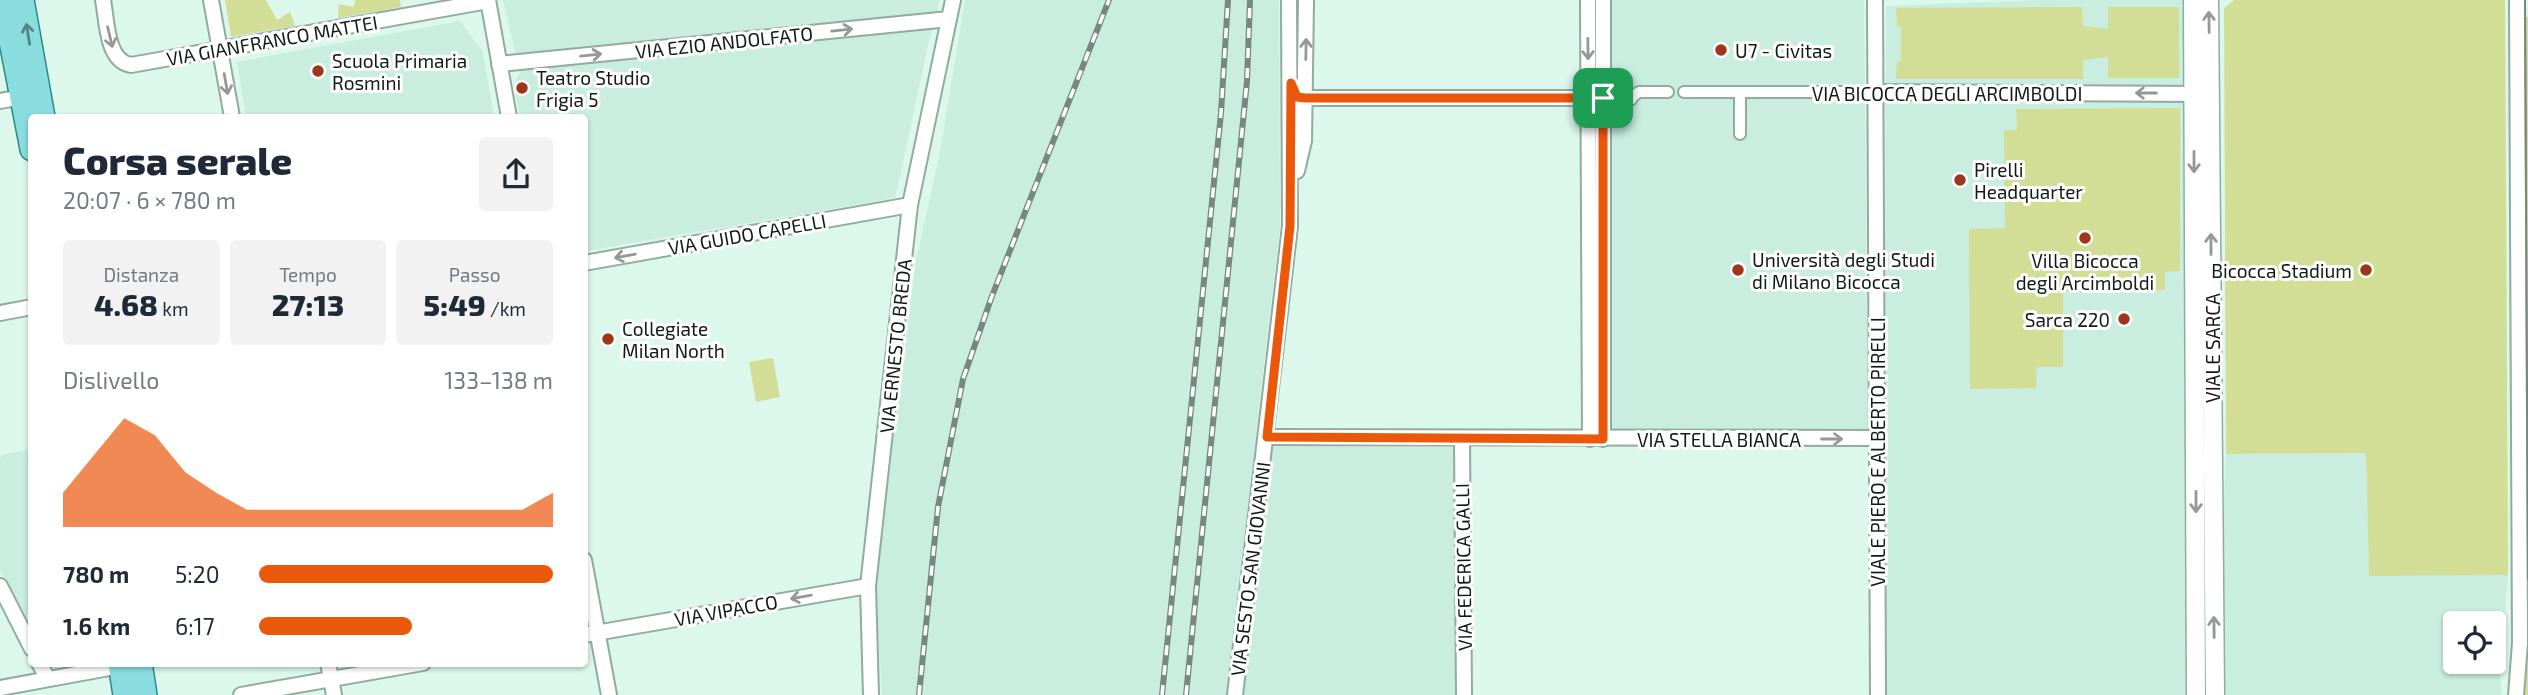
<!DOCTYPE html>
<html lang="it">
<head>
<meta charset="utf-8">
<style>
  :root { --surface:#fff; --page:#f2f2f3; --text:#1f2937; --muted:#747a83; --accent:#ea580c }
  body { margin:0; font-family:"Exo 2",sans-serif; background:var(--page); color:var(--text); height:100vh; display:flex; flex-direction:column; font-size:26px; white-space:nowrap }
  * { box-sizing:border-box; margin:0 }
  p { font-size:23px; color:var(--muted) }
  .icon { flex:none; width:38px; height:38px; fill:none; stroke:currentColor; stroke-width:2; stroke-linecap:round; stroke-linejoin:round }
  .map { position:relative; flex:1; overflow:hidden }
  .panel { position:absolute; left:28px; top:114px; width:560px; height:553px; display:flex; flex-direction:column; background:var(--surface); border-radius:7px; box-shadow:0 2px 5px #0004 }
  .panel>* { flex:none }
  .buttons { position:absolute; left:2443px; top:611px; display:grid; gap:14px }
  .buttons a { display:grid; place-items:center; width:63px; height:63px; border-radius:7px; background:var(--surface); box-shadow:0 2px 5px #0004; font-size:35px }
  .pin { position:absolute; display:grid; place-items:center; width:60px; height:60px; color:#fff; margin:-30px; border-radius:14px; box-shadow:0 4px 10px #0006 }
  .round { display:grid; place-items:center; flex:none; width:74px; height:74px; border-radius:7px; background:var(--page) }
  .headline { display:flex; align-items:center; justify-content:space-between; height:119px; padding:0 35px }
  h1 { font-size:38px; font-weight:800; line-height:52px }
  .metrics { display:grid; grid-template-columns:repeat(3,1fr); gap:10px; height:119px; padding:7px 35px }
  .metrics div { display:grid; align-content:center; border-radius:7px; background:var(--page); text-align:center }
  .metrics b { font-size:30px; font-weight:800 }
  .metrics small { font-size:19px; font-weight:400 }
  .metrics p { font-size:19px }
  .chart { height:196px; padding:14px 35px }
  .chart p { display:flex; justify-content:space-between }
  .chart svg { width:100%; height:126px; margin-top:7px; fill:var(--accent); opacity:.7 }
  ul { padding:0 35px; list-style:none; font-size:23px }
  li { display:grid; grid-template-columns:112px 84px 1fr; align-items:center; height:52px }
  li i { height:18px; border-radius:9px; background:var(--accent) }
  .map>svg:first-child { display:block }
  .built { fill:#c9eddf; fill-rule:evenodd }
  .green { fill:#d2dd95 }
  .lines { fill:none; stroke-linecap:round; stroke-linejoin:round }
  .pedestrian-casing { stroke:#92aba1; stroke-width:14 }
  .minor-casing { stroke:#92aba1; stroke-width:18 }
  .tertiary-casing { stroke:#92aba1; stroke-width:21 }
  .primary-casing { stroke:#2c8a8a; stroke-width:26 }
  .pedestrian { stroke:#fff; stroke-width:10 }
  .minor { stroke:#fff; stroke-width:14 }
  .tertiary { stroke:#fff; stroke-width:18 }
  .primary { stroke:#89ddde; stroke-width:23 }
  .tram { stroke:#768881; stroke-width:2 }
  .rail-casing { stroke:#768881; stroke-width:6 }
  .rail { stroke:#fff; stroke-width:3.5; stroke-dasharray:10; stroke-linecap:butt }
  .oneway { stroke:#949897 }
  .oneway2 { stroke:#538584 }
  .route-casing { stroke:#fff; stroke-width:14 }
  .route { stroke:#ea580c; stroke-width:9 }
  .poi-dot { fill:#9e361b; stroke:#fff; stroke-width:2.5 }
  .labels { text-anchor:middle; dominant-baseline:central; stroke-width:6; stroke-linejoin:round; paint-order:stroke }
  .street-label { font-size:19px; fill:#111a17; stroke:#fff }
  .poi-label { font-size:19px; fill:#111a17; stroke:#fff; text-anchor:start }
</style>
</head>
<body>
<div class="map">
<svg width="2528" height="695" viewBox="0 0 2528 695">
  <rect width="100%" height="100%" fill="#dcf7ec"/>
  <g class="built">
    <polygon points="503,0 939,0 938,19 930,36 895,198 585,251 584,117 520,117 514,84 520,73"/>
    <polygon points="965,0 1279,0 1280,225 1256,432 1463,429 1467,695 882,695 875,582 916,261 940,152"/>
    <polygon points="1607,0 1864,0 1868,432 1613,432 1609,429"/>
    <polygon points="2042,0 2191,0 2192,695 1883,695 1886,6"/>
    <polygon points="460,21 483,52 494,117 246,117 237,62"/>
    <polygon points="31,449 31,632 0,571 0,460 1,455"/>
    <path d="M2366,453L2369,575H2508L2500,674L2502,695H2216L2226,454ZM2455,623H2494V662H2455Z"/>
  </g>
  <g class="green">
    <polygon points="225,0 266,0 277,20 290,12 295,26 231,37"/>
    <polygon points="355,0 400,0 401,7 338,18 339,4 354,7"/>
    <polygon points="2234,0 2505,0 2508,575 2369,576 2366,453 2226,454 2224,8"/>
    <polygon points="2082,7 2083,26 2108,29 2108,7 2179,7 2179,78 2108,78 2108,57 2083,60 2083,79 1896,79 1897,62 1901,61 1901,26 1897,26 1896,8"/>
    <polygon points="2521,17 2528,17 2528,695 2525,695"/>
    <polygon points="2180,108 2180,271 2165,272 2165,290 2063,292 2063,367 2037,367 2036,388 1970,389 1969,229 2005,228 2004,130 2017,130 2016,109"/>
    <polygon points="773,358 780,397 756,402 749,362"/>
  </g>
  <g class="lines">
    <g class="pedestrian-casing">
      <g id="pedestrian">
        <polyline points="1684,92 1875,92"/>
        <polyline points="1740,93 1740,134"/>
        <polyline points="1630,98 1639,92 1668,92"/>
      </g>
    </g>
    <g class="minor-casing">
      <g id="minor">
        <path d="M103,0C107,20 106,61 131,65L488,1"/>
        <polyline points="211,0 232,117"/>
        <polyline points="488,0 509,117"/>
        <polyline points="1588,0 1590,439"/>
        <polyline points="1603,0 1603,439"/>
        <polyline points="1875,0 1878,695"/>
        <polyline points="499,64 949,19"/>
        <polyline points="1291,83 1297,97 1305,98 1630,98"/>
        <polyline points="1875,92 2203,94"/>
        <polyline points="0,101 22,97"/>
        <polyline points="1297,171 1304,141 1306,0"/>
        <polyline points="584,263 910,205"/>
        <polyline points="0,313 32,307"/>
        <polyline points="1267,437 1878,438"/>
        <polyline points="1462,438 1464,695"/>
        <polyline points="584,560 609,695"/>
        <polyline points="0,586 32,649"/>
        <polyline points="584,635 868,586"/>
        <polyline points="39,663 48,679"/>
        <polyline points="328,663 334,695"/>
        <polyline points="0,688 120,666"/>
        <polyline points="241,695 423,663"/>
        <polyline points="871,695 868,586 910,205 953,0"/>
        <polyline points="1235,695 1290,226 1289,0"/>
        <polyline points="2516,695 2520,643 2517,0"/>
      </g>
    </g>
    <g class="tertiary-casing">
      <g id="tertiary">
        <polyline points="2193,0 2196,695"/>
        <polyline points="2209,0 2215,695"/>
      </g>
    </g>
    <g class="primary-casing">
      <g id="primary">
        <polyline points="3,0 32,149"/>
        <polyline points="22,0 43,117"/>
        <polyline points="120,663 125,695"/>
        <polyline points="140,663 145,695"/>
      </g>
    </g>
    <use href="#pedestrian" class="pedestrian"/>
    <use href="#minor" class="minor"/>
    <use href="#tertiary" class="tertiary"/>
    <use href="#primary" class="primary"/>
    <polyline class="tram" points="2525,0 2528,579"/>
    <g class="rail-casing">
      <g id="rail">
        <polyline points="919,695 938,507 963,379 992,296 1109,0"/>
        <polyline points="1162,695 1221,113 1228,0"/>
        <polyline points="1186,695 1247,81 1250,0"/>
      </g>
    </g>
    <use href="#rail" class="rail"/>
  </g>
  <defs><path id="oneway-shaft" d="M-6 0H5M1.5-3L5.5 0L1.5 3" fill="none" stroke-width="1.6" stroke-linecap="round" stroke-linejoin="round" transform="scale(1.75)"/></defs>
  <g class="oneway">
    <use href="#oneway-shaft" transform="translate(2209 22) rotate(-91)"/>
    <use href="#oneway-shaft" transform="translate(842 30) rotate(-6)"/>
    <use href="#oneway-shaft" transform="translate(110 37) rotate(77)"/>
    <use href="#oneway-shaft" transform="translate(1306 49) rotate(-89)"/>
    <use href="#oneway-shaft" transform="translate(1588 49) rotate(89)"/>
    <use href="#oneway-shaft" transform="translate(591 55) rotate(-6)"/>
    <use href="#oneway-shaft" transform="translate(226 84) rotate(80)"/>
    <use href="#oneway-shaft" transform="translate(2146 93) rotate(-180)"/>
    <use href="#oneway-shaft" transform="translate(2194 162) rotate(90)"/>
    <use href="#oneway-shaft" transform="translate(2211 244) rotate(-90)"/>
    <use href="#oneway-shaft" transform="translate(625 256) rotate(170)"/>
    <use href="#oneway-shaft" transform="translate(1832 439)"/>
    <use href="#oneway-shaft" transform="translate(2196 502) rotate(90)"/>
    <use href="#oneway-shaft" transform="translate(801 597) rotate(170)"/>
    <use href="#oneway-shaft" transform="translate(2214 627) rotate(-91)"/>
  </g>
  <use class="oneway2" href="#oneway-shaft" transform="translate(28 34) rotate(-99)"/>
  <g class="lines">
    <g class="route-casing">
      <polygon id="route" points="1291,83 1297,97 1305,98 1603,98 1603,439 1267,437 1290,226"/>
    </g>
    <use href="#route" class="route"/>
  </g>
  <g class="poi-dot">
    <circle cx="1721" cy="50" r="7"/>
    <circle cx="318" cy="71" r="7"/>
    <circle cx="522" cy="88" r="7"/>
    <circle cx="1960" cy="180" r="7"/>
    <circle cx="2085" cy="238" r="7"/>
    <circle cx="1738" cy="270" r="7"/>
    <circle cx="2366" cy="270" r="7"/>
    <circle cx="2124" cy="319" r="7"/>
    <circle cx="608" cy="339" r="7"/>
  </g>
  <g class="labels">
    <g class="street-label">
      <text transform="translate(272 40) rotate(-10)">VIA GIANFRANCO MATTEI</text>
      <text transform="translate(724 42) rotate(-6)">VIA EZIO ANDOLFATO</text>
      <text x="1947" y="93">VIA BICOCCA DEGLI ARCIMBOLDI</text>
      <text transform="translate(747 234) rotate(-10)">VIA GUIDO CAPELLI</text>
      <text transform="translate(895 346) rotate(-84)">VIA ERNESTO BREDA</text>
      <text transform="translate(2212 348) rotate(-90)">VIALE SARCA</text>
      <text x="1719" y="439">VIA STELLA BIANCA</text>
      <text transform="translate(1877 452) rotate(-90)">VIALE PIERO E ALBERTO PIRELLI</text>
      <text transform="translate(1463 567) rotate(-91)">VIA FEDERICA GALLI</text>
      <text transform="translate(1250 569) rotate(-83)">VIA SESTO SAN GIOVANNI</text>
      <text transform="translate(726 610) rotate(-10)">VIA VIPACCO</text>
    </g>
    <g class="poi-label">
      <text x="1735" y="50">U7 - Civitas</text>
      <text x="332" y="60">Scuola Primaria<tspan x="332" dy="22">Rosmini</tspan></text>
      <text x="536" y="77">Teatro Studio<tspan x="536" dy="22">Frigia 5</tspan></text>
      <text x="1974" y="169">Pirelli<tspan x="1974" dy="22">Headquarter</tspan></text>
      <text x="1752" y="259">Università degli Studi<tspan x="1752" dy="22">di Milano Bicocca</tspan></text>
      <text x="2085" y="260" text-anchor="middle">Villa Bicocca<tspan x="2085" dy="22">degli Arcimboldi</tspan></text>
      <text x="2352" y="270" text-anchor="end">Bicocca Stadium</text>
      <text x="2110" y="319" text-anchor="end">Sarca 220</text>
      <text x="622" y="328">Collegiate<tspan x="622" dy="22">Milan North</tspan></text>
    </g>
  </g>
</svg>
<div class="buttons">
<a><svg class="icon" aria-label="locate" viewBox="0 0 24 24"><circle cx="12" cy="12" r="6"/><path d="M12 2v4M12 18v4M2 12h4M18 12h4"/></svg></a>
</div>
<div class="pin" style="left:1603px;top:98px;background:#1e9e55"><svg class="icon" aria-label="arrive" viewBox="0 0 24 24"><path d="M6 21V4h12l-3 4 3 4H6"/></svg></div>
<section class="panel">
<div class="headline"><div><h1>Corsa serale</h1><p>20:07 · 6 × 780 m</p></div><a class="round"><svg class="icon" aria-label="share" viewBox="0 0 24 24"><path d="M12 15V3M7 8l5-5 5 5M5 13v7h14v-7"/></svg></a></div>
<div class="metrics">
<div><p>Distanza</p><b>4.68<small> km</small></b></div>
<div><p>Tempo</p><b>27:13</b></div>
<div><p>Passo</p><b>5:49<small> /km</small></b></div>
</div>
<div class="chart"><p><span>Dislivello</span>133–138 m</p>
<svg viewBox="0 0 160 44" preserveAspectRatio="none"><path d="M0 44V32L10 19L20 6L30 12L40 25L50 32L60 38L70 38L80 38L90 38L100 38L110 38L120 38L130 38L140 38L150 38L160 32V44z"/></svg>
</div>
<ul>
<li><b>780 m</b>5:20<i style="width:100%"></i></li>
<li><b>1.6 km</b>6:17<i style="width:52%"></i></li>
</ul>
</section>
</div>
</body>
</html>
